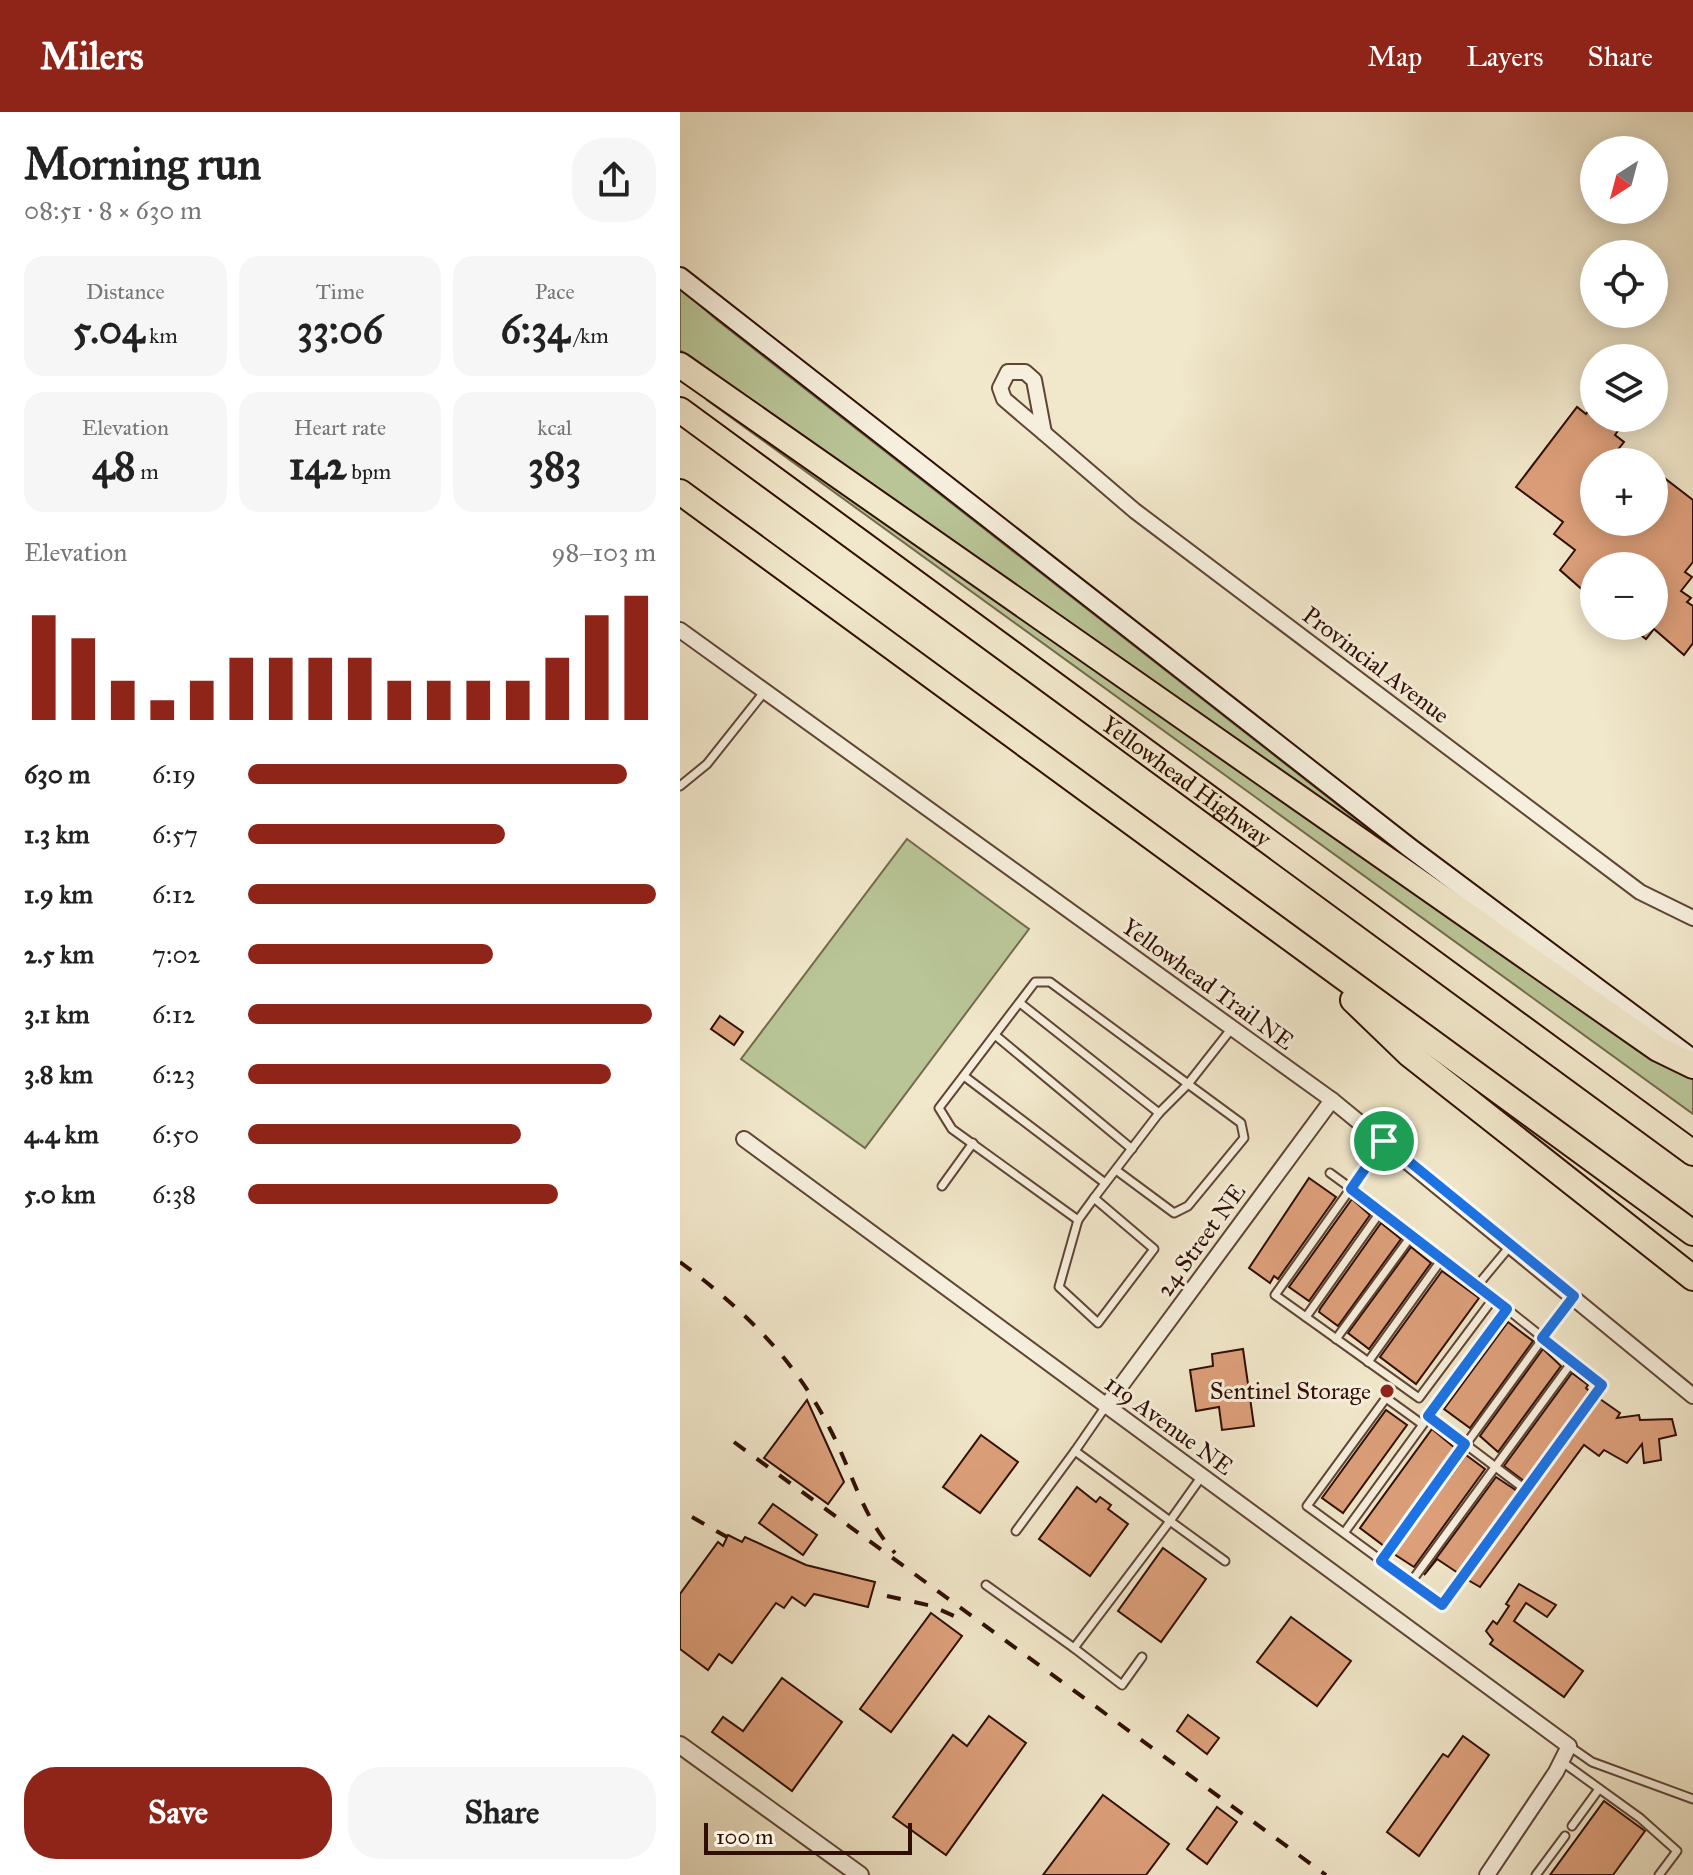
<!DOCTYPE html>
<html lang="en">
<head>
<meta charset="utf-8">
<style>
  :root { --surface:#fff; --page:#f6f6f6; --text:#222; --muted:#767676; --accent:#8f2418 }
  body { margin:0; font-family:"IM FELL Great Primer",serif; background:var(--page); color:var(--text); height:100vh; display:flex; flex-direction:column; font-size:30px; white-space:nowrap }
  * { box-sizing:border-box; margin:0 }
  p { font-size:26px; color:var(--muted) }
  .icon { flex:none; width:44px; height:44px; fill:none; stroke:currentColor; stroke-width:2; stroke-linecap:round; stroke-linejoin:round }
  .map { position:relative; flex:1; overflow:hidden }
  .sheet { display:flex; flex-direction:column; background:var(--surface); width:680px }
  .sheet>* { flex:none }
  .needle { width:52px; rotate:216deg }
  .controls { position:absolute; left:900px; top:24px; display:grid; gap:16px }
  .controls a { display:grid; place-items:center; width:88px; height:88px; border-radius:50%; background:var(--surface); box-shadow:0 4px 20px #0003; font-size:40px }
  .scale { position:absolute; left:24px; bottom:20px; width:208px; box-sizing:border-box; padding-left:8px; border:4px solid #300e03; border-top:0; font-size:22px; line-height:28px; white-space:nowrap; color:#300e03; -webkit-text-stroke:6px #f6efdd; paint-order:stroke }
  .pin { position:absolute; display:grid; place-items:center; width:68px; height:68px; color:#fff; margin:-34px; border:4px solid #fff; border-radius:50%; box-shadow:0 2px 8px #0007 }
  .round { display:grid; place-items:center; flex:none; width:84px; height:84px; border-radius:32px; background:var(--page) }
  .summary { display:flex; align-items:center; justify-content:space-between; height:136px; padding:0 24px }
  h1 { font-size:44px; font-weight:800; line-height:60px }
  .figures { display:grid; grid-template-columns:repeat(3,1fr); gap:12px; height:136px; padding:8px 24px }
  .figures div { display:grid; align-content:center; border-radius:20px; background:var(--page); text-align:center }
  .figures b { font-size:40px; font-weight:800 }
  .figures small { font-size:22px; font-weight:400 }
  .figures p { font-size:22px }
  .chart { height:224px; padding:16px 24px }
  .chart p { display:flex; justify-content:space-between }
  .chart svg { width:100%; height:144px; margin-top:8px; stroke:var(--accent); stroke-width:6 }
  .button { display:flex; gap:16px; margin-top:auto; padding:16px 24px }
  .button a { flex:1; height:92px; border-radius:32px; background:var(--accent); color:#fff; font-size:32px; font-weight:800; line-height:92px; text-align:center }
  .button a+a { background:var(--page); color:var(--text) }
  ul { padding:0 24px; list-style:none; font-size:26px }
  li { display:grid; grid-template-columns:128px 96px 1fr; align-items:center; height:60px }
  li i { height:20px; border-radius:10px; background:var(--accent) }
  header { display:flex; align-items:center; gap:48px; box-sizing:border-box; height:112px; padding:0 40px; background:var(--accent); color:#fff }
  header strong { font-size:38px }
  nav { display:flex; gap:44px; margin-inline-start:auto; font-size:28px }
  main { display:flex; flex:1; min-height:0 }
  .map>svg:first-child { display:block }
  .green { fill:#b9c597; stroke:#746a4d; stroke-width:2 }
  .building { fill:#dc9f7a; stroke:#300e03; stroke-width:2 }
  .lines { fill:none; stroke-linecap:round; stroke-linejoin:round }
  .service-casing { stroke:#604435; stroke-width:11 }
  .minor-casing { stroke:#604435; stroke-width:18 }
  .tertiary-casing { stroke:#604435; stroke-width:20 }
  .secondary-casing { stroke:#300e03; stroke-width:22 }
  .motorway-casing { stroke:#300e03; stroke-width:28 }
  .service { stroke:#f6efdd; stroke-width:7 }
  .minor { stroke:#f6efdd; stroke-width:14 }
  .tertiary { stroke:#f6efdd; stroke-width:16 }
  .secondary { stroke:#f6efdd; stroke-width:18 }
  .motorway { stroke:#f1e7ca; stroke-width:24 }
  .rail { stroke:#300e03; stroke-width:4; stroke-dasharray:14 14; stroke-linecap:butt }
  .route-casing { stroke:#fff; stroke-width:16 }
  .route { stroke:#1a73e8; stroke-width:10 }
  .poi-dot { fill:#8f2418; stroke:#f6efdd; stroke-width:3 }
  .labels { text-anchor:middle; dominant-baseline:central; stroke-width:6; stroke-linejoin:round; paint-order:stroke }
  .street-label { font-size:24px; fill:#300e03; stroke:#f6efdd }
  .poi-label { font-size:24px; fill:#300e03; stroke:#f6efdd; text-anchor:end }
</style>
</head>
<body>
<header>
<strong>Milers</strong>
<nav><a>Map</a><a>Layers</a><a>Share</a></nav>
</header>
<main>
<section class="sheet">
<div class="summary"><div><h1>Morning run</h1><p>08:51 · 8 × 630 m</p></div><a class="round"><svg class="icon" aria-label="share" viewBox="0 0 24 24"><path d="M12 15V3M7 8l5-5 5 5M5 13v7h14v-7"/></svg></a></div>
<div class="figures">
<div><p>Distance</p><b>5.04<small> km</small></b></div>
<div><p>Time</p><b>33:06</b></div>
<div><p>Pace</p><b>6:34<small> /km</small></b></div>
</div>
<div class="figures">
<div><p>Elevation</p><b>48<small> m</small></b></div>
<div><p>Heart rate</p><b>142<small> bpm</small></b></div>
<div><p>kcal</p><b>383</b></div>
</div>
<div class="chart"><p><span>Elevation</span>98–103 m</p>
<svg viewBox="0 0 160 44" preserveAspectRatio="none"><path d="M5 44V12M15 44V19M25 44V32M35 44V38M45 44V32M55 44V25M65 44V25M75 44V25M85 44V25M95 44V32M105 44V32M115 44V32M125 44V32M135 44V25M145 44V12M155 44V6"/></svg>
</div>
<ul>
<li><b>630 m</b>6:19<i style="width:93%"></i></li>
<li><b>1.3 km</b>6:57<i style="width:63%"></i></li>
<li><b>1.9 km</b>6:12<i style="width:100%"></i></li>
<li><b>2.5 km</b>7:02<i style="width:60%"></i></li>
<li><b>3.1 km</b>6:12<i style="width:99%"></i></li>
<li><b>3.8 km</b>6:23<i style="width:89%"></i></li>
<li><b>4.4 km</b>6:50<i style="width:67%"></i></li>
<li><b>5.0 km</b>6:38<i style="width:76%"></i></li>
</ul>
<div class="button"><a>Save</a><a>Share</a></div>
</section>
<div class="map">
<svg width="1013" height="1763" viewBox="0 0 1013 1763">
  <rect width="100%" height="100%" fill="#f1e7ca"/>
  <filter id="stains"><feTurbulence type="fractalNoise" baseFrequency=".0025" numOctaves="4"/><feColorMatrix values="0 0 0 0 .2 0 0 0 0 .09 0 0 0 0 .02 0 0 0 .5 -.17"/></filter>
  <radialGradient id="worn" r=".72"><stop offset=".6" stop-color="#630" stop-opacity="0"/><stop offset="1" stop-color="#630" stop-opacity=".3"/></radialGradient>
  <g class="green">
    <polygon points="0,176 37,208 727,747 0,238"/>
    <polygon points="29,285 1013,961 1013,1002 27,288"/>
    <polygon points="227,727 349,817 185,1036 61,947"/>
  </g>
  <g class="building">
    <polygon points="914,291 914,306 933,306 942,313 935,323 944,330 928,350 914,350 914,369 902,386 914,395 914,410 974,410 974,358 1013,388 1013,450 1005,460 1012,465 1001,479 1011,486 1007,490 1013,494 1013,531 1004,543 974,517 966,527 949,514 974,514 974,454 914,454 914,488 880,458 895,438 874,422 883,410 836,375 897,295 906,302"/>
    <polygon points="40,904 63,920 54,933 31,917"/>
    <polygon points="629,1066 656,1085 598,1167 594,1164 590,1171 569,1156"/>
    <polygon points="672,1087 690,1103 629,1189 609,1175"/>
    <polygon points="701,1111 721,1127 658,1214 639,1200 640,1197"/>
    <polygon points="731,1135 751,1151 689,1237 668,1221"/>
    <polygon points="762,1159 799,1186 736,1272 700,1245"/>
    <polygon points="828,1210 853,1229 790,1316 764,1297"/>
    <polygon points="563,1237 574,1314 542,1318 539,1295 516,1299 510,1258 533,1254 532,1242"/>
    <polygon points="863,1237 881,1254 818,1340 800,1324"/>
    <polygon points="892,1261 908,1273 906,1276 909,1279 844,1369 824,1354"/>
    <polygon points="920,1287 940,1301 937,1306 959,1303 960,1308 992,1307 996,1323 979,1327 981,1348 964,1351 962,1332 947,1351 924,1338 919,1344 904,1333 800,1475 788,1468"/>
    <polygon points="127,1288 164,1370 148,1392 84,1346"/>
    <polygon points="706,1298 727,1313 663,1401 642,1386"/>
    <polygon points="752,1317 775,1336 704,1434 680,1416"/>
    <polygon points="301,1323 338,1350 300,1401 263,1375"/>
    <polygon points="786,1343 805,1357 734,1455 714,1442"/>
    <polygon points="816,1365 837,1379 778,1461 757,1447 744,1463"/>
    <polygon points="397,1375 416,1390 420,1385 431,1393 428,1397 448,1412 410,1464 359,1427"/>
    <polygon points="93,1392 137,1423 123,1443 79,1411"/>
    <polygon points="48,1423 62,1430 65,1425 126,1453 195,1470 188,1495 134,1482 125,1494 112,1485 104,1496 96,1491 52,1551 39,1542 28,1558 0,1537 0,1482 38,1430 43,1434"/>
    <polygon points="483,1436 526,1467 481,1530 438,1499"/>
    <polygon points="839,1472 876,1493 867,1505 846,1491 834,1509 903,1559 884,1585 810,1532 813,1528 806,1519 813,1509 817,1512 829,1494 826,1492"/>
    <polygon points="251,1501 282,1524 211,1620 180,1597"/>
    <polygon points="611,1505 671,1549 637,1594 577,1550"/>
    <polygon points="102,1566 162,1610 112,1679 32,1620 43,1605 63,1619"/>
    <polygon points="508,1603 539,1626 527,1642 497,1619"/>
    <polygon points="309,1604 346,1631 266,1743 213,1705 273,1623 287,1634"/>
    <polygon points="783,1624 809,1643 739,1744 707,1720 763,1642 768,1645"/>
    <polygon points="423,1683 489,1732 466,1763 363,1763"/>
    <polygon points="924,1689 965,1719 933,1763 870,1763"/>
    <polygon points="537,1695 557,1710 527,1752 507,1737"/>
  </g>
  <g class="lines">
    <g class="service-casing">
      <g id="service">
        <polyline points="0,674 27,652 85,579"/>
        <polyline points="340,891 479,1001"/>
        <polyline points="315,923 452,1037"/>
        <polyline points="284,964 425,1071"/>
        <polyline points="436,1058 494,1101 508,1094 564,1026 561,1011 508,972 479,1001 414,1086 474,1137 418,1211 379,1175 398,1108 272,1017 259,996 355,870 370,870 508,972 552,916"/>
        <path d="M650,1061L691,1091L813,1187L739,1286L595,1183C631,1133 667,1081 703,1031"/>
        <polyline points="262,1074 293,1031"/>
        <polyline points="398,1108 414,1086"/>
        <polyline points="797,1174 831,1133"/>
        <polyline points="626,1205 701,1099"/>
        <polyline points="656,1227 732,1123"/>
        <polyline points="688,1250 762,1147"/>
        <polyline points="748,1304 846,1378"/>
        <polyline points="522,1364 490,1409 545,1449"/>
        <polyline points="336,1419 395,1339"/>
        <polyline points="664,1421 827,1197 922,1273 762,1493 627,1394 706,1286 742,1312"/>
        <polyline points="701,1449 893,1185"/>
        <polyline points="731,1470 892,1250"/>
        <polyline points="306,1473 394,1536 490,1409 395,1339 426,1294"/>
        <polyline points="394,1536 442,1573 462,1545"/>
        <polyline points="889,1634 912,1650 1013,1687"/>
        <polyline points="881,1649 960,1706 997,1739 979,1763"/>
        <polyline points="892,1714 919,1677"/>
        <polyline points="856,1763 885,1724"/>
      </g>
    </g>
    <g class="minor-casing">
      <g id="minor">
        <polygon points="328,260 345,260 354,268 364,321 324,287 320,276"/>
        <polyline points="364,321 455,399 960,780 1013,806"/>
        <polyline points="0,518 652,988 1013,1284"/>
        <polyline points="64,1027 889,1634 876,1660 807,1763"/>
        <polyline points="426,1294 652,988"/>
      </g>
    </g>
    <g class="tertiary-casing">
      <polyline id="tertiary" points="0,1633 180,1763"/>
    </g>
    <g class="secondary-casing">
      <polyline id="secondary" points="0,165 730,736 1007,943"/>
    </g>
    <g class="motorway-casing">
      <g id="motorway">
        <polyline points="0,253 978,937 1013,954"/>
        <path id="s1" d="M0,298L1013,1041"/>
        <polyline points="0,380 1013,1121"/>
        <polyline points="673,888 729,942 1013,1166"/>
      </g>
    </g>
    <use href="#service" class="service"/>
    <use href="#minor" class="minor"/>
    <use href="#tertiary" class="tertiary"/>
    <use href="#secondary" class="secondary"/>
    <use href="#motorway" class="motorway"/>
    <g class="rail">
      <path d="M0,1150C62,1196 115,1247 150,1317C172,1359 182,1405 215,1441"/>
      <polyline points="54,1330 646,1763"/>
      <polyline points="12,1405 47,1425"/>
      <polyline points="207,1484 252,1494 283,1508"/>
    </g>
  </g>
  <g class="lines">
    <g class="route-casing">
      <polygon id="route" points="704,1029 894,1184 862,1226 922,1273 762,1493 701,1449 785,1332 748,1304 827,1197 671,1077"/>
    </g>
    <use href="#route" class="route"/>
  </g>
  <circle class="poi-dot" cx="707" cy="1279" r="8"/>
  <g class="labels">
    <g class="street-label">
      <text transform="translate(696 553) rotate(37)">Provincial Avenue</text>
      <text stroke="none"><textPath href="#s1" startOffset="628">Yellowhead Highway</textPath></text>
      <text transform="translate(528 872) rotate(36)">Yellowhead Trail NE</text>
      <text transform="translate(521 1128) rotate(-54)">24 Street NE</text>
      <text transform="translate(489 1313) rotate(36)">119 Avenue NE</text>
    </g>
    <g class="poi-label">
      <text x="691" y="1279">Sentinel Storage</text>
    </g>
  </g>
  <rect width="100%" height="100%" filter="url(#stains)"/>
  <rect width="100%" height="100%" fill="url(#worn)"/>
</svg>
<div class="controls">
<a><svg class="needle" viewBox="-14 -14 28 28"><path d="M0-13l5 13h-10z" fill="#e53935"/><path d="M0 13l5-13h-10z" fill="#767676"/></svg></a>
<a><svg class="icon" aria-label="locate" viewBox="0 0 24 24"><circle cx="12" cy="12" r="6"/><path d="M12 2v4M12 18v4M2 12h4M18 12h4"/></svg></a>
<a><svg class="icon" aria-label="layers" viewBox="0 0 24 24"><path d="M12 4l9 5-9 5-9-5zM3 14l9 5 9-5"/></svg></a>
<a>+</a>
<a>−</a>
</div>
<div class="scale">100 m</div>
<div class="pin" style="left:704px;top:1029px;background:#1e9e55"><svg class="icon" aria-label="arrive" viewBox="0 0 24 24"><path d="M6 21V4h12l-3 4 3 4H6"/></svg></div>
</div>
</main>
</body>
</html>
